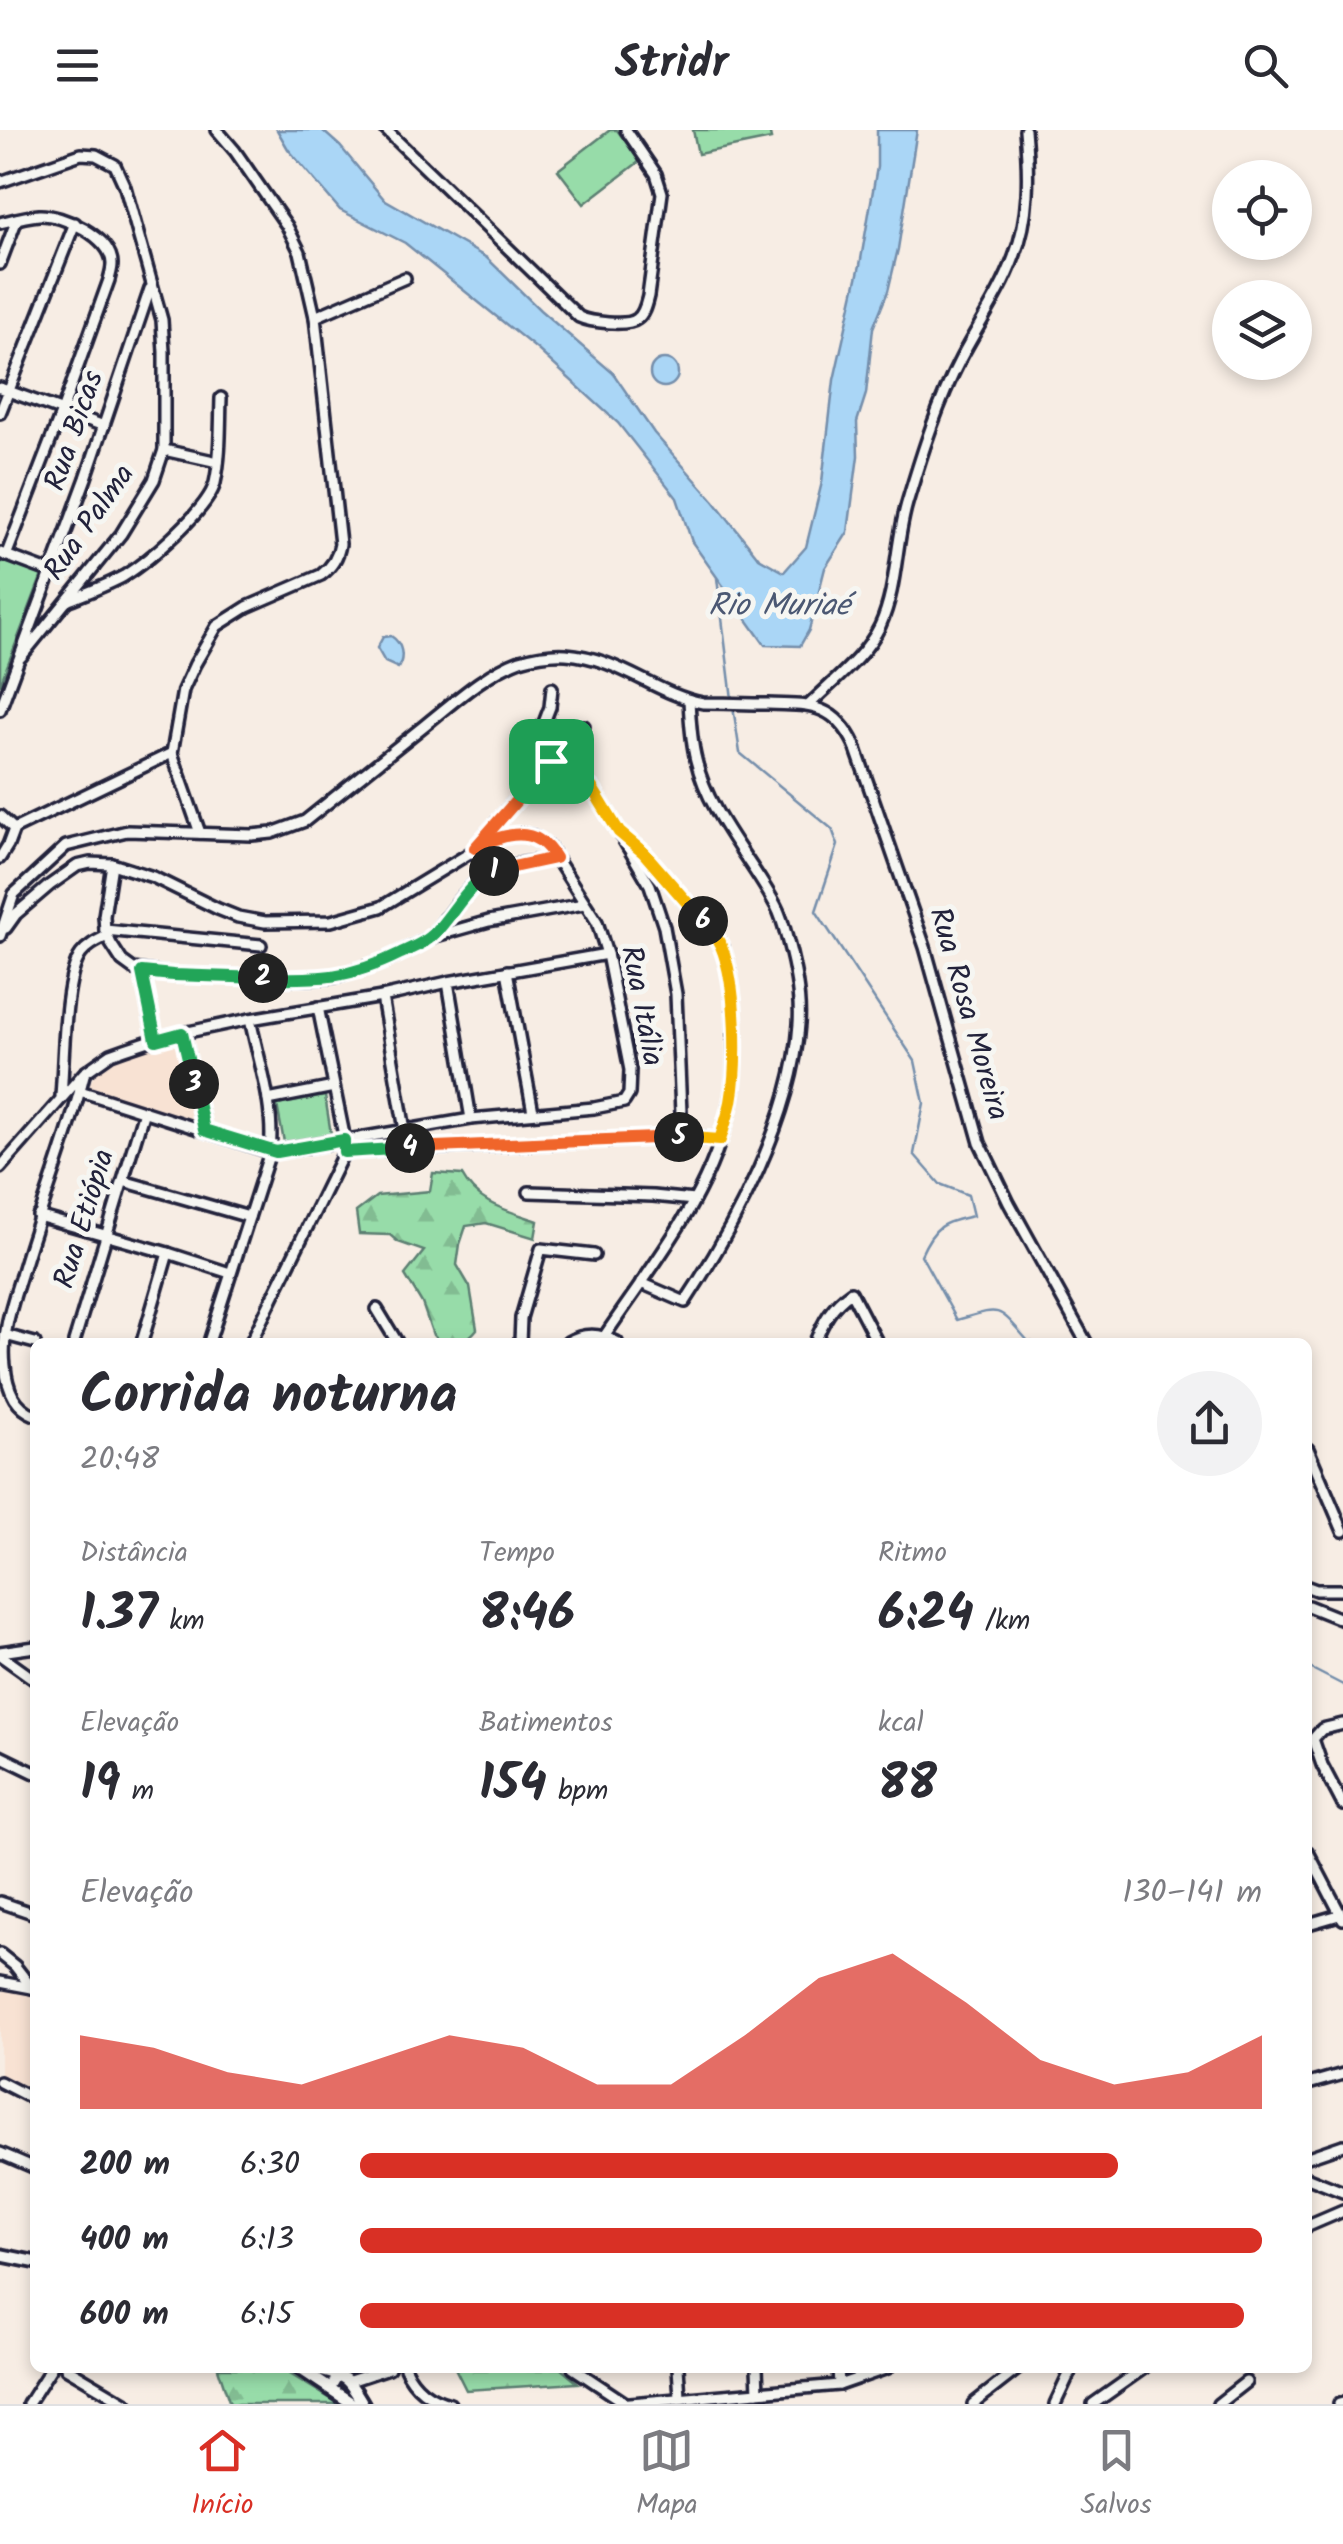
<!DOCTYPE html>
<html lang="pt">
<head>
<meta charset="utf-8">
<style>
  :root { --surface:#fff; --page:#f2f2f3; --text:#2b2b33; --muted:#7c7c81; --line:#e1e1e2; --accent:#d93025 }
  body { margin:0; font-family:Kalam,sans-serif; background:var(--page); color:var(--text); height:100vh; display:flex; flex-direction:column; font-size:38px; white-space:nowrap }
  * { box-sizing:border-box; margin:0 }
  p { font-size:32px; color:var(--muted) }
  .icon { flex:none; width:55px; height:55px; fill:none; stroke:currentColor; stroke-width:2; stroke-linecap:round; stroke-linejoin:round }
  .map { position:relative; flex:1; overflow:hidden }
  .sheet { position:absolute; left:30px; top:1208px; width:1282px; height:1035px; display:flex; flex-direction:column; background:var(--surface); border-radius:15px; box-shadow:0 5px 15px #0003 }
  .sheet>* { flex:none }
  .buttons { position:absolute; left:1212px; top:30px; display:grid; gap:20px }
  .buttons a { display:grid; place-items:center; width:100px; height:100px; border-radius:50%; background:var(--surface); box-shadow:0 5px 15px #0003; font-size:50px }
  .pin { position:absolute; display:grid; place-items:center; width:85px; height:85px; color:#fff; margin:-42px; border-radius:20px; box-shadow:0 5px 15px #0006 }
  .km { position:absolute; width:50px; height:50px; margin:-25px; border-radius:50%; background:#222; color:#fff; font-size:28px; line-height:50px; text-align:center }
  .round { display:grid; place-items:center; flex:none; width:105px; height:105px; border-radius:52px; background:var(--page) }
  .head { display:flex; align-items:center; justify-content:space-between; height:170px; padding:0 50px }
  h1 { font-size:55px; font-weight:700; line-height:75px }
  .stats { display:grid; grid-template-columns:repeat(3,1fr); gap:15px; height:170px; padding:10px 50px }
  .stats div { display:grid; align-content:center }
  .stats b { font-size:50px; font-weight:700 }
  .stats small { font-size:28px; font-weight:400 }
  .stats p { font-size:28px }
  .chart { height:280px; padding:20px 50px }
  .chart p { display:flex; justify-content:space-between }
  .chart svg { width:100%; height:180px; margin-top:10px; fill:var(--accent); opacity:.7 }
  ul { padding:0 50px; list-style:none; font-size:32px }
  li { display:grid; grid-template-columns:160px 120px 1fr; align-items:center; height:75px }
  li i { height:25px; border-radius:12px; background:var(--accent) }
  header { display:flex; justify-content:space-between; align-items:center; height:130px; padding:0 50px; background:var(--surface); font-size:45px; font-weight:700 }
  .dock { display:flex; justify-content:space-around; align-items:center; height:140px; border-top:2px solid var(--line); background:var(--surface); font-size:28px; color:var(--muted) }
  .dock a { display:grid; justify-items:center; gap:5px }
  .dock .selected { color:var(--accent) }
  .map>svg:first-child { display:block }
  .built { fill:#f8e2d3 }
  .forest { fill:url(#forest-firs); stroke:#5c7f72; stroke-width:2.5 }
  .park { fill:#97dca9; stroke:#5c7f72; stroke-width:2.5 }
  .water { fill:#aad6f6; stroke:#748eab; stroke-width:2.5 }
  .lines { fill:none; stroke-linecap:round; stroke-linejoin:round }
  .stream { stroke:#748eab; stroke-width:2.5 }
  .minor-casing { stroke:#22223b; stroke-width:16 }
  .tertiary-casing { stroke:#22223b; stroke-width:18 }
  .minor { stroke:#f6f6f2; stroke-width:9 }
  .tertiary { stroke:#f6f6f2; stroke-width:10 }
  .split-1-casing { stroke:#fff; stroke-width:20 }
  .split-2-casing { stroke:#fff; stroke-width:20 }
  .split-3-casing { stroke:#fff; stroke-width:20 }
  .split-4-casing { stroke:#fff; stroke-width:20 }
  .split-5-casing { stroke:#fff; stroke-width:20 }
  .split-6-casing { stroke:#fff; stroke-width:20 }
  .split-7-casing { stroke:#fff; stroke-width:20 }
  .split-1 { stroke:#f0652b; stroke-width:12 }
  .split-2 { stroke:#22a559; stroke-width:12 }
  .split-3 { stroke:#22a559; stroke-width:12 }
  .split-4 { stroke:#22a559; stroke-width:12 }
  .split-5 { stroke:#f0652b; stroke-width:12 }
  .split-6 { stroke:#f5b400; stroke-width:12 }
  .split-7 { stroke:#f5b400; stroke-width:12 }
  .labels { text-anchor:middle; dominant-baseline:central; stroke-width:10; stroke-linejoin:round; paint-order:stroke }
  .street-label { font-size:30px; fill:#22223b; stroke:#f6f6f2 }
  .water-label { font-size:32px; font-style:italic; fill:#4b5873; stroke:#f6f6f2 }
</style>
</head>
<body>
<header><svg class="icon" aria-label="menu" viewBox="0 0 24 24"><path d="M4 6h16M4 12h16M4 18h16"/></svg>Stridr<svg class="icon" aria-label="search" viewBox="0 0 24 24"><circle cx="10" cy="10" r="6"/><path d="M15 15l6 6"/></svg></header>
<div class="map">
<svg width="1343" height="2274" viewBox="0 0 1343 2274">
  <defs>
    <pattern id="forest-firs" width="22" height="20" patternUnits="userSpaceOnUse" patternTransform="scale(2.5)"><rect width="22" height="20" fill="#97dca9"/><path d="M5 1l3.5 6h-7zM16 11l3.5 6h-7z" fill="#82bc92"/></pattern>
  </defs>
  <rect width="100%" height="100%" fill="#f7ede4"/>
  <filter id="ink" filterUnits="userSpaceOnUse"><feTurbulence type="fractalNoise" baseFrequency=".01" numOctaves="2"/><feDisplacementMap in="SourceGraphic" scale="20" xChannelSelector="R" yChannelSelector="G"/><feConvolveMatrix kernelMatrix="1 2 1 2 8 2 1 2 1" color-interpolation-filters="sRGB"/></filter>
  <g filter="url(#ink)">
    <g class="built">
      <polygon points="180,909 199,994 100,962 89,956 97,939 116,927 139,919"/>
      <polygon points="5,1858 35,1865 35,1963 0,1944 0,1869"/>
    </g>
    <g class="forest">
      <path d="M433,1043L462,1045C478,1075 507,1080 538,1091L535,1108L486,1093L466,1096L460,1114L457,1135L470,1157L477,1199C466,1213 457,1213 440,1212L433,1205L422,1173L405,1145L424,1121L398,1112L390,1105L359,1104L356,1082L377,1066L430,1061Z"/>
      <polygon points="218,2238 280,2238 339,2274 230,2274"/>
      <polygon points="455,2238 560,2238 578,2253 466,2260"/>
    </g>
    <g class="park">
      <polygon points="610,0 617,0 640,31 584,74 558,40"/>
      <polygon points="693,0 769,0 771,9 698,24"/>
      <polygon points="0,429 42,445 0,555"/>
      <polygon points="325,966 331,1004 284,1012 277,975"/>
    </g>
    <g class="water">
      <polygon points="277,0 322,0 340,16 384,69 487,128 540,180 613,243 654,303 714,371 759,428 784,442 806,417 822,352 834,250 860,135 877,37 877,0 917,0 898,119 888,161 873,198 866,264 857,292 858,326 848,402 825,438 809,500 800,516 765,515 692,412 677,368 618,293 538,220 405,113 340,80 288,19"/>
      <circle cx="664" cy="243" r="14"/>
      <path d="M391,506C402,513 405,527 398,538L385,532L377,518L383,507Z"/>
    </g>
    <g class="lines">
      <g class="stream">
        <polyline points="717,448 732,569"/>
        <path d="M733,577L740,623L832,699L838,715L816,781L915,931L924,973L914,1024L940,1054L968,1065L973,1086C942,1092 934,1096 921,1125L957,1190C1002,1177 996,1175 1028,1211L1032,1212"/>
        <polyline points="1308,1537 1343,1555"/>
      </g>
      <g class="minor-casing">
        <g id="minor">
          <path d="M386,0L579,187C590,192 627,197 637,189C644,184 646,174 648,166L662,63L656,44L626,0"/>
          <polyline points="0,52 81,24 96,25 115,35 125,57 162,190 164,222 164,320 154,350 121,404 21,527"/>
          <path d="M0,93C12,90 26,86 39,85C62,84 112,107 112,134C112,140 110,145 109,150L62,281L6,426"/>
          <polyline points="0,134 17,89"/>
          <polyline points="315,187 405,148"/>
          <polyline points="0,258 104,296"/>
          <polyline points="0,283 75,93"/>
          <polyline points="164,320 218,332"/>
          <polyline points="0,423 51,442"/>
          <path d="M67,471C86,463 106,456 124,446C148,431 208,380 215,353C221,326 220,296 221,268"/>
          <polyline points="552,558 550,577 540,603 547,627 585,653 602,673 650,755 664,797 676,864 682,1007"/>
          <path d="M809,575C833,551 865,527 880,496C898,457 895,411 908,370C922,323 938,272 961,228C978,195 1001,163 1014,127C1030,87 1029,43 1025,0"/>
          <polyline points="0,580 86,348 150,159"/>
          <polyline points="0,686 14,699"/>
          <polyline points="14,699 172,623"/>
          <path d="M200,703L172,623L183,560L195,534L217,496L247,477L321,445C332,437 338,428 340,414L315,187L300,122L287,96L235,21L217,0"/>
          <polyline points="480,712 526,658 584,596"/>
          <polyline points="0,728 8,715 14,699"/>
          <polyline points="112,734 104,786 105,800 111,814 122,831 133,839 173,845 308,849 335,847 382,832 432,807 489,791 584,774"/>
          <polyline points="6,798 16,784 50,755 77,736 90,733 112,734 153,747 218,779 238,787 265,792 331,791 381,777 493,709 519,704 533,706 549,717 597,792 607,824 630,940 629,964 624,972 594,978 471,989 283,1021 270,1022 209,1212"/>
          <polyline points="105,800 261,815"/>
          <path d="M433,805C450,784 467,753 493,741C511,733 535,732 555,728"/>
          <path d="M0,806L14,764L66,716L127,701L252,705L272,703L305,691C345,659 385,627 425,595C454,572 485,543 520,530C534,526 552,523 566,524C620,528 655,564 703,573C724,573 746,574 768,574C809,575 835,573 855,616L925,817L980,1013L1009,1073L1086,1212"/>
          <polyline points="507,841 533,982"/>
          <polyline points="142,842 155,909"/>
          <polyline points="448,852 471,989"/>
          <polyline points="382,867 405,1000"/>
          <polyline points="183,903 204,1000"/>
          <path d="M80,961L270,1022C275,977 259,932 250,889"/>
          <path d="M61,966C64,934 63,848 81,824C88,815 97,811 107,806"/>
          <polyline points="268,970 334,957"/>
          <polyline points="344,1022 682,1007 720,1010"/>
          <polyline points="0,1038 84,943 111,924 125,919 155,909 250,889 382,867 448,852 607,824"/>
          <polyline points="123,1051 249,1087"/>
          <polyline points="529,1062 653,1066 694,1070"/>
          <polyline points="38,1086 168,1123 230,1143"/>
          <path d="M641,1153L685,1172C735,1096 793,987 799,894C801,867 795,838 788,812C785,800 782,787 776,776C750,727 709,685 696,630C691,611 690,590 689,570"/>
          <polyline points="377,1179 397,1212"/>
          <polyline points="5,1205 35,1213"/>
          <path d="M604,1207C653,1134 713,1063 730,974C735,951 734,928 734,905C734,877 733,842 721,815C712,797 695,784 682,768C662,745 644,721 619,702"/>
          <polyline points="74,1212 144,981"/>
          <polyline points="142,1212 168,1123"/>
          <polyline points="251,1212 344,1022 345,1010 318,877"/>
          <polyline points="520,1212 521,1188 541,1119 594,1125"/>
          <path d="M568,1212C585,1202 599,1204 617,1212"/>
          <path d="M815,1212C823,1192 832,1175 851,1162L877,1212"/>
          <path d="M35,1285C14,1277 7,1258 5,1236C1,1205 12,1174 21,1145C40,1078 67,1013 84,945"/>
          <polyline points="1308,1319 1343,1401"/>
          <polyline points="1308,1457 1316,1460 1343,1460"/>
          <polyline points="1308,1476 1343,1490"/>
          <polyline points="0,1522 35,1517"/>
          <polyline points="0,1525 35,1550"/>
          <polyline points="1343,1594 1322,1599 1313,1609 1322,1635 1343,1675"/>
          <polyline points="0,1626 35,1643"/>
          <polyline points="1308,1722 1343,1789"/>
          <polyline points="0,1772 35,1784"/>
          <polyline points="1308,1794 1339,1785"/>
          <polyline points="0,1824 15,1836 32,1858"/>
          <polyline points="0,1852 32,1858"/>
          <polyline points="0,1952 35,1970"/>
          <polyline points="1308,1954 1343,1944"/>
          <polyline points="0,2023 35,2038"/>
          <polyline points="1308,2027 1343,2015"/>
          <polyline points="1308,2048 1343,2062"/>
          <polyline points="1308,2096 1343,2081"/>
          <polyline points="66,2238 127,2274"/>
          <path d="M405,2238C414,2258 429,2269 450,2274"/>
          <polyline points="573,2238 624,2272"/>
          <polyline points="678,2238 680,2267"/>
          <polyline points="757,2238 758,2262"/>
          <polyline points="838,2238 839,2255"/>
          <polyline points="350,2251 389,2238"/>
          <polyline points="331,2257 342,2238"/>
          <polyline points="28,2274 51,2238"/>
          <polyline points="619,2274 839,2255 888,2238"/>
          <polyline points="973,2274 1019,2238"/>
          <polyline points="1055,2274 1072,2238"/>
          <polyline points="1093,2274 1144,2238"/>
          <polyline points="1218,2274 1246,2252"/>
          <polyline points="1339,2274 1343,2273"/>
        </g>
      </g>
      <g class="tertiary-casing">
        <g id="tertiary">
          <polyline points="0,2125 35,2132"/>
          <polyline points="299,2238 353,2274"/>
          <path d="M309,2238C344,2247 344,2241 363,2274"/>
        </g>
      </g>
      <use href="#minor" class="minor"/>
      <use href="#tertiary" class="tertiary"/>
    </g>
  </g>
  <g class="lines" filter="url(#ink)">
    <g class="split-1-casing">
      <path id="split-1" d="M494,741L555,728C536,694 505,703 475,718L551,631"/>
    </g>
    <g class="split-2-casing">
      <path id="split-2" d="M263,848C320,849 349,849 401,823C412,818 427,812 435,803C455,782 467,754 494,741"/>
    </g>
    <g class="split-3-casing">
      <polyline id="split-3" points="194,954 182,903 156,910 142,842 173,845 263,848"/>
    </g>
    <g class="split-4-casing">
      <polyline id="split-4" points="194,954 204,1000 276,1022 344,1010 344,1022 410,1018"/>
    </g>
    <g class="split-5-casing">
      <polyline id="split-5" points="410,1018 679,1007"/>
    </g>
    <g class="split-6-casing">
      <path id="split-6" d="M679,1007L720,1010C724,997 728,985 731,972C738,933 737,853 721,816C717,807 710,799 703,791"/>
    </g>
    <g class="split-7-casing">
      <polyline id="split-7" points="551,631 592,658 619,702 644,723 703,791"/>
    </g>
    <use href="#split-1" class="split-1"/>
    <use href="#split-2" class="split-2"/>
    <use href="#split-3" class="split-3"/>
    <use href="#split-4" class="split-4"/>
    <use href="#split-5" class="split-5"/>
    <use href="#split-6" class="split-6"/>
    <use href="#split-7" class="split-7"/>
  </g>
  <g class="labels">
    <g class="street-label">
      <text transform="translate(75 301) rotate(-71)">Rua Bicas</text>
      <text transform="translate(90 393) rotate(-55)">Rua Palma</text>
      <text transform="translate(641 876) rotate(79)">Rua Itália</text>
      <text transform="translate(968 884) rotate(74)">Rua Rosa Moreira</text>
      <text transform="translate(85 1089) rotate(-73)">Rua Etiópia</text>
    </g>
    <g class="water-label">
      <text x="779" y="476">Rio Muriaé</text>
    </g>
  </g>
</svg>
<div class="buttons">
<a><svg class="icon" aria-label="locate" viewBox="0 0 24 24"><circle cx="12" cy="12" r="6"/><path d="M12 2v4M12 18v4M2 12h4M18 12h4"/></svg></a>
<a><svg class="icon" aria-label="layers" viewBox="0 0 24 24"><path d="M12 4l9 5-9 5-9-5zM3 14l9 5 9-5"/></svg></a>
</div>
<div class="pin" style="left:551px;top:631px;background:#1e9e55"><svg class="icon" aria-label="arrive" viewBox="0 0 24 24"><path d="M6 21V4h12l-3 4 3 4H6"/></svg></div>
<b class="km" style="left:494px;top:741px">1</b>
<b class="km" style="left:263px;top:848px">2</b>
<b class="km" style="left:194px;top:954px">3</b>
<b class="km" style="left:410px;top:1018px">4</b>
<b class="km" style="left:679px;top:1007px">5</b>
<b class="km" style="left:703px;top:791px">6</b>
<section class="sheet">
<div class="head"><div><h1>Corrida noturna</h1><p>20:48</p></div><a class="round"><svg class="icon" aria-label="share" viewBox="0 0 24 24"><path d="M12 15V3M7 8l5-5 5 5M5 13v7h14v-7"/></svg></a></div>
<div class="stats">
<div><p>Distância</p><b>1.37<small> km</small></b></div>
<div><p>Tempo</p><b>8:46</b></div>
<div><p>Ritmo</p><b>6:24<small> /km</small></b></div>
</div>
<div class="stats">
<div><p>Elevação</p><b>19<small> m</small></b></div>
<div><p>Batimentos</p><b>154<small> bpm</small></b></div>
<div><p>kcal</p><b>88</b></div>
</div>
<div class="chart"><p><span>Elevação</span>130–141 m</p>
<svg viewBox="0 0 160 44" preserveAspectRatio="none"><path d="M0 44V26L10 29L20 35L30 38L40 32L50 26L60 29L70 38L80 38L90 26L100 12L110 6L120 18L130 32L140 38L150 35L160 26V44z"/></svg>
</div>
<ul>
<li><b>200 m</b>6:30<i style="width:84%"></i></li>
<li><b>400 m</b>6:13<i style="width:100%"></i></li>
<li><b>600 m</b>6:15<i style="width:98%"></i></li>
</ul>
</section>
</div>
<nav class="dock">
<a class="selected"><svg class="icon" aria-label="home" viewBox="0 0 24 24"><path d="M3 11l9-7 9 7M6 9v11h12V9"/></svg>Início</a>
<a><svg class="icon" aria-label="map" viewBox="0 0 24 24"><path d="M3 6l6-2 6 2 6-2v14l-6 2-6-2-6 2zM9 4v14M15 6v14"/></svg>Mapa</a>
<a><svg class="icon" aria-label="saved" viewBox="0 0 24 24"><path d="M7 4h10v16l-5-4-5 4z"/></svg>Salvos</a>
</nav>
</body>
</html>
